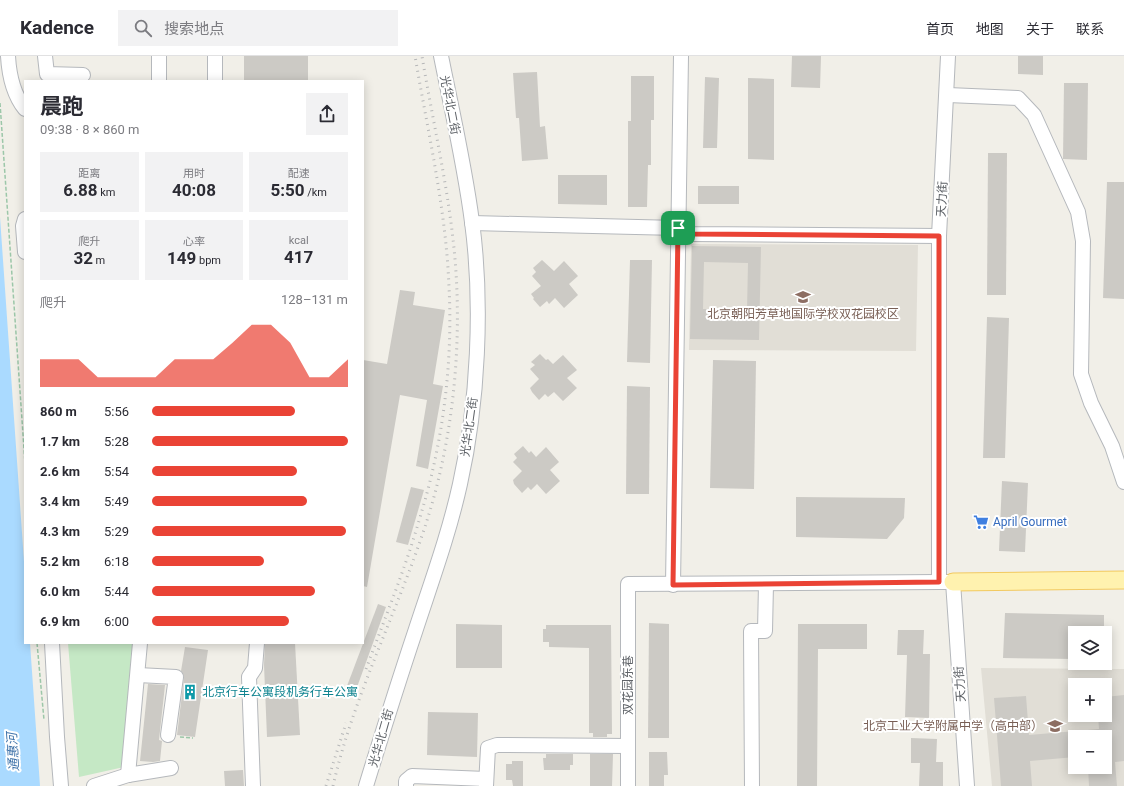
<!DOCTYPE html>
<html lang="zh">
<head>
<meta charset="utf-8">
<style>
  :root { --surface:#fff; --page:#f2f2f3; --text:#2b2b33; --muted:#7c7c81; --line:#e1e1e2; --accent:#ea4335 }
  body { margin:0; font-family:Roboto,"Noto Sans SC",sans-serif; background:var(--page); color:var(--text); height:100vh; display:flex; flex-direction:column; font-size:15px; white-space:nowrap }
  * { box-sizing:border-box; margin:0 }
  p { font-size:13px; color:var(--muted) }
  .icon { flex:none; width:22px; height:22px; fill:none; stroke:currentColor; stroke-width:2; stroke-linecap:round; stroke-linejoin:round }
  .map { position:relative; flex:1; overflow:hidden }
  .drawer { position:absolute; left:24px; top:24px; width:340px; height:564px; display:flex; flex-direction:column; background:var(--surface); border-radius:0px; box-shadow:0 2px 10px #0003 }
  .drawer>* { flex:none }
  .tools { position:absolute; left:1068px; top:570px; display:grid; gap:8px }
  .tools a { display:grid; place-items:center; width:44px; height:44px; border-radius:0px; background:var(--surface); box-shadow:0 2px 10px #0003; font-size:20px }
  .pin { position:absolute; display:grid; place-items:center; width:34px; height:34px; color:#fff; margin:-17px; border-radius:8px; box-shadow:0 2px 6px #0006 }
  .round { display:grid; place-items:center; flex:none; width:42px; height:42px; border-radius:0px; background:var(--page) }
  .summary { display:flex; align-items:center; justify-content:space-between; height:68px; padding:0 16px }
  h1 { font-size:22px; font-weight:700; line-height:30px }
  .figures { display:grid; grid-template-columns:repeat(3,1fr); gap:6px; height:68px; padding:4px 16px }
  .figures div { display:grid; align-content:center; border-radius:0px; background:var(--page); text-align:center }
  .figures b { font-size:17px; font-weight:700 }
  .figures small { font-size:11px; font-weight:400 }
  .figures p { font-size:11px }
  .chart { height:112px; padding:8px 16px }
  .chart p { display:flex; justify-content:space-between }
  .chart svg { width:100%; height:72px; margin-top:4px; fill:var(--accent); opacity:.7 }
  ul { padding:0 16px; list-style:none; font-size:13px }
  li { display:grid; grid-template-columns:64px 48px 1fr; align-items:center; height:30px }
  li i { height:10px; border-radius:5px; background:var(--accent) }
  header { display:flex; align-items:center; gap:24px; box-sizing:border-box; height:56px; padding:0 20px; background:var(--surface); border-bottom:1px solid var(--line) }
  header strong { font-size:19px }
  nav { display:flex; gap:22px; margin-inline-start:auto; font-size:14px }
  .search { width:280px; height:36px; background:var(--page); display:flex; align-items:center; gap:10px; box-sizing:border-box; padding:0 14px; border-radius:0px; color:var(--muted); font-size:15px }
  .map>svg:first-child { display:block }
  .education { fill:#e1ded6; fill-rule:evenodd }
  .green { fill:#c5e8c5 }
  .water { fill:#aadaff }
  .building { fill:#cccac5; fill-rule:evenodd }
  .lines { fill:none; stroke-linecap:round; stroke-linejoin:round }
  .minor-casing { stroke:#b5b8bc; stroke-width:16 }
  .major-casing { stroke:#f2c960; stroke-width:19 }
  .path { stroke:#9cc7a9; stroke-width:1.5; stroke-dasharray:4 2; stroke-linecap:butt }
  .minor { stroke:#fff; stroke-width:14 }
  .major { stroke:#fff2af; stroke-width:17 }
  .rail { stroke:#b6b7b8; stroke-width:3; stroke-dasharray:1 5; stroke-linecap:butt }
  .route-casing { stroke:#fff; stroke-width:8 }
  .route { stroke:#ea4335; stroke-width:5 }
  .labels { text-anchor:middle; dominant-baseline:central; stroke-width:4; stroke-linejoin:round; paint-order:stroke }
  .street-label { font-size:12px; fill:#5f6368; stroke:#fff }
  .education-label { font-size:12px; fill:#785e54; stroke:#fff }
  .shop-label { font-size:12px; fill:#366cbe; stroke:#fff; text-anchor:start }
  .culture-label { font-size:12px; fill:#0d838f; stroke:#fff; text-anchor:start }
  .water-label { font-size:13px; font-style:italic; fill:#4174aa; stroke:#fff }
</style>
</head>
<body>
<header>
<strong>Kadence</strong>
<div class="search"><svg class="icon" aria-label="search" viewBox="0 0 24 24"><circle cx="10" cy="10" r="6"/><path d="M15 15l6 6"/></svg>搜索地点</div>
<nav><a>首页</a><a>地图</a><a>关于</a><a>联系</a></nav>
</header>
<div class="map">
<svg width="1124" height="730" viewBox="0 0 1124 730">
  <rect width="100%" height="100%" fill="#f1efe8"/>
  <g class="education">
    <polygon points="691,188 918,189 916,295 689,294"/>
    <path d="M981,612L1124,613V730H992ZM1075,629H1105V659H1075ZM1075,681H1105V711H1075Z"/>
  </g>
  <polygon class="green" points="68,587 134,587 124,711 79,721"/>
  <polygon class="water" points="0,161 25,520 25,587 30,587 40,730 0,730"/>
  <g class="building">
    <rect x="244" y="0" width="64" height="25"/>
    <polygon points="792,0 821,0 820,32 791,31"/>
    <polygon points="1018,0 1043,0 1043,19 1018,18"/>
    <polygon points="537,16 540,71 545,70 548,103 522,105 519,62 516,62 513,17"/>
    <polygon points="631,20 654,20 654,64 651,64 651,109 648,109 647,151 628,151 628,65 631,65"/>
    <polygon points="705,21 719,22 717,92 703,92"/>
    <polygon points="748,22 774,23 774,104 748,103"/>
    <polygon points="1064,27 1088,27 1087,104 1063,103"/>
    <polygon points="988,97 1007,97 1006,239 987,239"/>
    <polygon points="558,119 607,119 607,149 558,148"/>
    <polygon points="1107,126 1124,126 1124,243 1103,242"/>
    <rect x="698" y="130" width="41" height="18"/>
    <path d="M692,190L761,191L759,284L690,283ZM704,206L748,207L747,254L703,253Z"/>
    <polygon points="542,204 554,215 564,205 578,220 569,228 578,239 564,252 555,242 549,248 547,245 540,251 533,243 534,242 531,238 541,230 532,220 536,216 533,212"/>
    <polygon points="630,204 652,204 650,307 627,306"/>
    <polygon points="400,234 415,236 413,249 445,254 433,328 443,330 428,413 416,410 427,344 400,339 367,531 363,530 363,304 387,308"/>
    <polygon points="987,261 1009,262 1005,402 983,402"/>
    <polygon points="540,298 546,304 548,303 553,308 563,299 577,314 567,322 577,332 563,345 554,336 548,341 545,338 539,344 532,336 530,332 539,323 530,313 535,309 531,306"/>
    <polygon points="713,304 756,305 754,433 710,432"/>
    <polygon points="627,330 650,331 649,438 626,438"/>
    <polygon points="523,390 529,397 531,395 536,401 546,391 559,406 550,414 560,425 546,438 537,428 531,434 528,431 522,437 514,428 513,424 522,415 513,406 517,402 514,398"/>
    <polygon points="1002,425 1028,427 1025,496 999,495"/>
    <polygon points="411,431 424,434 408,489 396,486"/>
    <polygon points="796,441 905,442 904,462 887,483 796,481"/>
    <polygon points="378,548 386,551 356,634 347,630"/>
    <polygon points="1005,557 1104,559 1104,577 1075,577 1075,603 1003,602"/>
    <polygon points="649,567 669,568 669,682 648,682"/>
    <polygon points="456,568 502,569 502,612 456,612"/>
    <polygon points="798,568 867,568 867,593 818,593 817,730 797,730"/>
    <polygon points="546,569 611,569 612,678 607,678 607,681 593,681 593,677 589,677 589,592 549,591 549,586 543,586 543,573 546,573"/>
    <polygon points="898,574 924,574 923,598 930,598 929,662 905,661 907,599 897,599"/>
    <polygon points="265,587 295,587 300,679 267,681 264,609"/>
    <polygon points="185,591 208,594 195,681 177,679 184,622 181,615"/>
    <polygon points="148,628 165,629 159,684 162,685 160,705 153,706 140,705"/>
    <polygon points="1124,639 1124,705 1115,706 1117,730 1089,730 1088,711 1105,711 1105,681 1075,681 1075,701 1030,705 1032,730 1001,730 994,642 1026,640 1029,679 1099,673 1098,659 1105,659 1105,641"/>
    <polygon points="428,656 478,657 477,701 427,699"/>
    <polygon points="911,682 937,683 936,706 943,706 943,730 919,730 920,707 911,707"/>
    <polygon points="649,696 667,696 668,719 664,719 664,730 649,730"/>
    <polygon points="546,698 573,698 573,709 570,709 570,714 544,714 543,702 546,702"/>
    <polygon points="590,698 613,698 612,730 590,730"/>
    <polygon points="512,705 523,705 523,730 513,730 512,724 506,724 506,708 512,708"/>
    <polygon points="243,714 244,730 225,730 224,715"/>
  </g>
  <g class="lines">
    <g class="minor-casing">
      <g id="minor">
        <path d="M8,0C9,18 13,38 25,53"/>
        <polyline points="45,0 47,18 83,19"/>
        <polyline points="159,25 159,0"/>
        <polyline points="215,25 215,0"/>
        <polyline points="948,39 1018,42 1034,59 1078,156 1083,185 1081,318 1091,347 1112,390 1124,426"/>
        <polyline points="25,163 23,170 25,196"/>
        <polyline points="472,167 678,172 692,178 939,180"/>
        <polyline points="939,526 939,180 948,0"/>
        <polyline points="673,529 681,0"/>
        <polyline points="52,587 57,681 61,730"/>
        <polyline points="138,619 176,621 168,679"/>
        <polyline points="128,719 140,587"/>
        <polyline points="94,730 128,719 171,712"/>
        <polyline points="253,730 249,621 255,612 257,587"/>
        <path d="M366,730C382,678 398,627 415,576C431,527 449,478 460,428C478,348 483,248 472,166C465,111 452,55 441,0"/>
        <polyline points="406,730 406,725 412,720 486,723"/>
        <polyline points="486,730 488,692 497,689 628,690"/>
        <polyline points="628,730 628,528 939,526 953,526 967,730"/>
        <polyline points="752,730 751,575 765,575 766,528"/>
      </g>
    </g>
    <g class="major-casing">
      <polyline id="major" points="953,526 1124,524"/>
    </g>
    <g class="path">
      <polyline points="0,47 25,407"/>
      <polyline points="37,587 44,664"/>
      <polyline points="180,681 193,682"/>
    </g>
    <use href="#minor" class="minor"/>
    <use href="#major" class="major"/>
    <g class="rail">
      <path d="M366,613C385,562 406,511 421,458C443,386 453,306 449,231C446,153 428,77 415,0"/>
      <polyline points="326,730 346,667"/>
      <path d="M333,730C355,633 404,544 432,448C456,363 463,270 453,183C446,121 432,61 422,0"/>
    </g>
  </g>
  <g class="lines">
    <g class="route-casing">
      <polygon id="route" points="678,172 692,178 939,180 939,526 673,529"/>
    </g>
    <use href="#route" class="route"/>
  </g>
  <defs>
    <g id="school-bare" transform="scale(1.2)"><path d="M0-5L7-2L0 1L-7-2ZM-4 1L0 2.5L4 1V4Q0 6-4 4Z" fill="#8d6e63" stroke="#fff" stroke-width="2.5" paint-order="stroke"/></g>
    <g id="supermarket-bare" transform="scale(1.2)"><path d="M-6-5.5h2.5l.6 2H6L4.5 2H-2.5L-4.4-4H-6ZM-1.5 3.2a1.3 1.3 0 1 0 .1 0ZM3 3.2a1.3 1.3 0 1 0 .1 0Z" fill="#3f7fe0" stroke="#fff" stroke-width="2.5" paint-order="stroke"/></g>
    <g id="building-bare" transform="scale(1.2)"><path d="M-4-6H4V6H1V3H-1V6H-4ZM-2.5-4.3h1.7v1.8h-1.7ZM.8-4.3h1.7v1.8H.8ZM-2.5-1h1.7V.8h-1.7ZM.8-1h1.7V.8H.8Z" fill="#0f9aa8" stroke="#fff" stroke-width="2.5" paint-order="stroke"/></g>
  </defs>
  <g fill-rule="evenodd">
    <use href="#school-bare" x="803" y="241"/>
    <use href="#supermarket-bare" x="981" y="466"/>
    <use href="#building-bare" x="190" y="636"/>
    <use href="#school-bare" x="1055" y="670"/>
  </g>
  <g class="labels">
    <g class="street-label">
      <text transform="translate(450 49) rotate(79)">光华北二街</text>
      <text transform="translate(942 143) rotate(-87)">天力街</text>
      <text transform="translate(469 371) rotate(-82)">光华北二街</text>
      <text transform="translate(960 628) rotate(-94)">天力街</text>
      <text transform="translate(628 629) rotate(-90)">双花园东巷</text>
      <text transform="translate(381 682) rotate(-74)">光华北二街</text>
    </g>
    <g class="education-label">
      <text x="803" y="258">北京朝阳芳草地国际学校双花园校区</text>
      <text x="1043" y="670" text-anchor="end">北京工业大学附属中学（高中部）</text>
    </g>
    <g class="shop-label">
      <text x="993" y="466">April Gourmet</text>
    </g>
    <g class="culture-label">
      <text x="202" y="636">北京行车公寓段机务行车公寓</text>
    </g>
    <g class="water-label">
      <text transform="translate(13 696) rotate(-94)">通惠河</text>
    </g>
  </g>
</svg>
<div class="tools">
<a><svg class="icon" aria-label="layers" viewBox="0 0 24 24"><path d="M12 4l9 5-9 5-9-5zM3 14l9 5 9-5"/></svg></a>
<a>+</a>
<a>−</a>
</div>
<div class="pin" style="left:678px;top:172px;background:#1e9e55"><svg class="icon" aria-label="arrive" viewBox="0 0 24 24"><path d="M6 21V4h12l-3 4 3 4H6"/></svg></div>
<section class="drawer">
<div class="summary"><div><h1>晨跑</h1><p>09:38 · 8 × 860 m</p></div><a class="round"><svg class="icon" aria-label="share" viewBox="0 0 24 24"><path d="M12 15V3M7 8l5-5 5 5M5 13v7h14v-7"/></svg></a></div>
<div class="figures">
<div><p>距离</p><b>6.88<small> km</small></b></div>
<div><p>用时</p><b>40:08</b></div>
<div><p>配速</p><b>5:50<small> /km</small></b></div>
</div>
<div class="figures">
<div><p>爬升</p><b>32<small> m</small></b></div>
<div><p>心率</p><b>149<small> bpm</small></b></div>
<div><p>kcal</p><b>417</b></div>
</div>
<div class="chart"><p><span>爬升</span>128–131 m</p>
<svg viewBox="0 0 160 44" preserveAspectRatio="none"><path d="M0 44V27L10 27L20 27L30 38L40 38L50 38L60 38L70 27L80 27L90 27L100 17L110 6L120 6L130 17L140 38L150 38L160 27V44z"/></svg>
</div>
<ul>
<li><b>860 m</b>5:56<i style="width:73%"></i></li>
<li><b>1.7 km</b>5:28<i style="width:100%"></i></li>
<li><b>2.6 km</b>5:54<i style="width:74%"></i></li>
<li><b>3.4 km</b>5:49<i style="width:79%"></i></li>
<li><b>4.3 km</b>5:29<i style="width:99%"></i></li>
<li><b>5.2 km</b>6:18<i style="width:57%"></i></li>
<li><b>6.0 km</b>5:44<i style="width:83%"></i></li>
<li><b>6.9 km</b>6:00<i style="width:70%"></i></li>
</ul>
</section>
</div>
</body>
</html>
